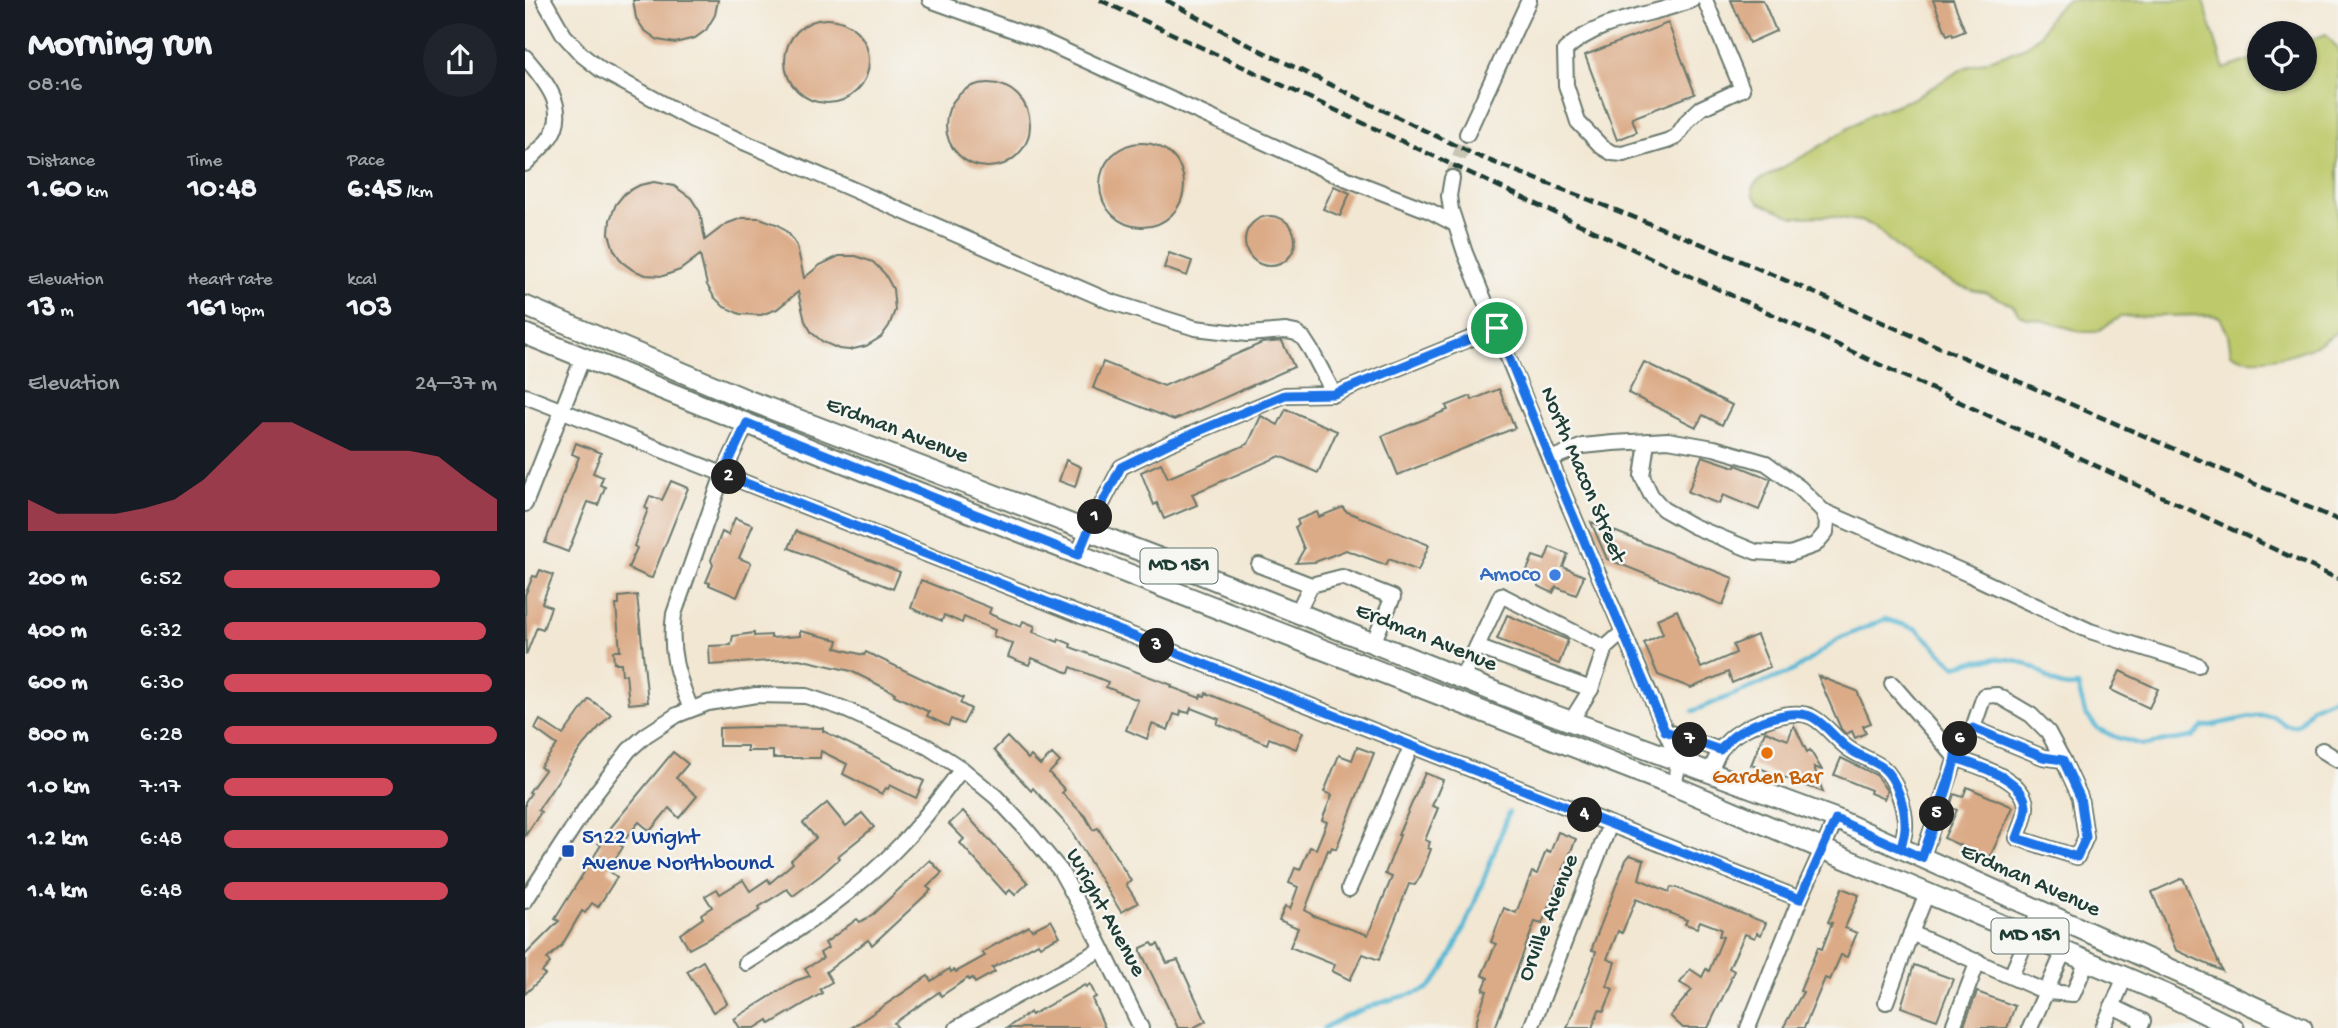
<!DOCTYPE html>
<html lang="en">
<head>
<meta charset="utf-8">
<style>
  :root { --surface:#171b24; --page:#20242c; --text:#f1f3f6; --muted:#9ea1a6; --accent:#d1495b }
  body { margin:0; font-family:"Gochi Hand",sans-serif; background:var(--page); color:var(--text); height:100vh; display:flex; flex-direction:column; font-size:26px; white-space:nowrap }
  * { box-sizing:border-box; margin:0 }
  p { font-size:23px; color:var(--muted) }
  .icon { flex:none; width:38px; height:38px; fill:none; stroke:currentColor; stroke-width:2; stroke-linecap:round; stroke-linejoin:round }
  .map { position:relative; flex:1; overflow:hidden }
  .drawer { display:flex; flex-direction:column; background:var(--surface); width:525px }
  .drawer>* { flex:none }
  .fabs { position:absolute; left:1722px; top:21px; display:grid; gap:14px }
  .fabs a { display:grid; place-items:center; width:70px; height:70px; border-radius:50%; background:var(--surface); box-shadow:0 2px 5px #0004; font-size:35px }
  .pin { position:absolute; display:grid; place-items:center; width:60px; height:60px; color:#fff; margin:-30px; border:4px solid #fff; border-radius:50%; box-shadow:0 2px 7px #0007 }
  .km { position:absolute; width:35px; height:35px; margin:-18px; border-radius:50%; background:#222; color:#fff; font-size:19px; line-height:35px; text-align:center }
  .round { display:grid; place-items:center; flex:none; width:74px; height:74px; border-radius:37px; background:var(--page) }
  .head { display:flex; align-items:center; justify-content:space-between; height:119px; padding:0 28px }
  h1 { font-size:38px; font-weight:700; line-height:52px }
  .stats { display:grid; grid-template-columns:repeat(3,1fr); gap:10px; height:119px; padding:7px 28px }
  .stats div { display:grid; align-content:center }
  .stats b { font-size:30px; font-weight:700 }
  .stats small { font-size:19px; font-weight:400 }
  .stats p { font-size:19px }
  .chart { height:196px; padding:14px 28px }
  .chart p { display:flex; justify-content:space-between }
  .chart svg { width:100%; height:126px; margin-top:7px; fill:var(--accent); opacity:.7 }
  ul { padding:0 28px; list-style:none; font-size:23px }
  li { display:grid; grid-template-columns:112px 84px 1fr; align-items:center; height:52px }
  li i { height:18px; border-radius:9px; background:var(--accent) }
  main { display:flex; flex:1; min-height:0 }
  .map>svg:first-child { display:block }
  .green { fill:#bdc96b; stroke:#6e8350; stroke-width:2 }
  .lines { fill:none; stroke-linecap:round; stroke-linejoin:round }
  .stream { stroke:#55b7d4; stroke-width:4.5 }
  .building { fill:#dbaa86 }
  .minor-tunnel { stroke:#c8c5b3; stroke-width:14; stroke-dasharray:14 7; stroke-linecap:butt }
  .minor-casing { stroke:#69786c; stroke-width:18 }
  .major-casing { stroke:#69786c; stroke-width:23 }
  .minor { stroke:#fff; stroke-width:14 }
  .major { stroke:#fff; stroke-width:19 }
  .rail { stroke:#1f3d34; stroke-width:4.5; stroke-dasharray:10 5; stroke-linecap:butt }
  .route-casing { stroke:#fff; stroke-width:14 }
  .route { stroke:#1a73e8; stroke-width:9 }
  .shop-dot { fill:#3f7fe0; stroke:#f6f6f2; stroke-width:2.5 }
  .food-dot { fill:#e8710a; stroke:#f6f6f2; stroke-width:2.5 }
  .transit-dot { fill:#1a4fb4; stroke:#f6f6f2; stroke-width:2.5 }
  .labels { text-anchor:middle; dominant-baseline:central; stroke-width:5; stroke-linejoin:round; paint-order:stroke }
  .shield { fill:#f6f6f2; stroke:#60746d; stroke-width:2 }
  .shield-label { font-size:21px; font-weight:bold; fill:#1f3d34 }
  .street-label { font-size:23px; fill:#1f3d34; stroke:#f6f6f2 }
  .shop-label { font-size:23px; fill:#366cbe; stroke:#f6f6f2; text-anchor:end }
  .food-label { font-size:23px; fill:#c56008; stroke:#f6f6f2 }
  .transit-label { font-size:23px; fill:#164399; stroke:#f6f6f2; text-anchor:start }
</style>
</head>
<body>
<main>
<section class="drawer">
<div class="head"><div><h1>Morning run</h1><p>08:16</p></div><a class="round"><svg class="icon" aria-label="share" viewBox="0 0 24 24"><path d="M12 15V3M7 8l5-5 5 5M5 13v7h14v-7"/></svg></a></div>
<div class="stats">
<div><p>Distance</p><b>1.60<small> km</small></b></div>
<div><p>Time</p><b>10:48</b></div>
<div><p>Pace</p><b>6:45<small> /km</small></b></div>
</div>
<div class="stats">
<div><p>Elevation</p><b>13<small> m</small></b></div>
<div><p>Heart rate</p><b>161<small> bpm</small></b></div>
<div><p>kcal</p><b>103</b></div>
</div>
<div class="chart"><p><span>Elevation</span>24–37 m</p>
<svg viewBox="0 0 160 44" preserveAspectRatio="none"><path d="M0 44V33L10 38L20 38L30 38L40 36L50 33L60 26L70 16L80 6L90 6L100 11L110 16L120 16L130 16L140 18L150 26L160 33V44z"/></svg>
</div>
<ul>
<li><b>200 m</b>6:52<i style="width:79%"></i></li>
<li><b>400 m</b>6:32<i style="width:96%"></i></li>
<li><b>600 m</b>6:30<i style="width:98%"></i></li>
<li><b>800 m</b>6:28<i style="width:100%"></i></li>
<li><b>1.0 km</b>7:17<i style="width:62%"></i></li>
<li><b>1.2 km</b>6:48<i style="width:82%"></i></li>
<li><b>1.4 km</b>6:48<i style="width:82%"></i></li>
</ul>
</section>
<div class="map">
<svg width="1813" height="1028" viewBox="0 0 1813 1028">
  <rect width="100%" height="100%" fill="#f6f6f2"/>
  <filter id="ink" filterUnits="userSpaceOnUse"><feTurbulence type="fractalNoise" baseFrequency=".0143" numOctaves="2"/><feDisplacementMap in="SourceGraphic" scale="14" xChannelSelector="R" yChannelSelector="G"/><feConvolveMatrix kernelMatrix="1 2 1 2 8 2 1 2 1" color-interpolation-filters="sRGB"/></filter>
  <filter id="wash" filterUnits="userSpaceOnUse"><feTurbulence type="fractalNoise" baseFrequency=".00686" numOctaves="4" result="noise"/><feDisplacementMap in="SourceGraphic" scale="28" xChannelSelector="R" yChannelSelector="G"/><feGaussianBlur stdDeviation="1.57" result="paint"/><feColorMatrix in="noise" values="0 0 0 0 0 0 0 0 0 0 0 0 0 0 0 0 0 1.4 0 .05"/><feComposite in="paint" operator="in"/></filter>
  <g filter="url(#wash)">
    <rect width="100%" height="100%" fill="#f2e7d3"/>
    <path class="green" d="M1542,0H1678L1699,69L1734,57V79H1780V42L1801,34L1813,49V330C1796,350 1728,370 1706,353L1703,335L1695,317L1686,315L1595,317L1571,332H1558L1515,320L1502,318L1494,314L1488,305L1459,292L1450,291L1430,284L1394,266L1386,261L1349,226L1339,222L1305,216L1269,217L1235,203L1229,196L1227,188L1233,181L1284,153L1346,114L1387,99L1439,68L1496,49L1515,35L1525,16Z"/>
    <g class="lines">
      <g class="stream">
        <path d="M1168,711L1270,670L1314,639L1360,619L1392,629L1430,666C1456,659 1485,653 1510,668C1526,678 1530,690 1553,686L1560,713L1572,728L1590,737L1618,745L1667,737L1678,727L1731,716H1749L1760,725L1769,726L1775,723L1787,707L1813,696"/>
        <path d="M799,1028C820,1015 845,1006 868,999C878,996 890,994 900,990C927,977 971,845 984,812"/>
      </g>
    </g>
    <g id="blocks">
      <g class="building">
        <polygon points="108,0 193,0 190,15 181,30 170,38 150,43 133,40 119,30 111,18"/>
        <polygon points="1206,0 1238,0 1251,31 1224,43"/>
        <polygon points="1408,0 1428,0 1440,31 1428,36 1427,33 1422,35"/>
        <circle cx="302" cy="61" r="42"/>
        <polygon points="1143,23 1170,94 1107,118 1112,132 1092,140 1060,55"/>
        <circle cx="463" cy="125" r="42"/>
        <circle cx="617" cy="185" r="42"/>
        <polygon points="129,182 149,186 166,198 175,212 180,240 201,224 217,218 235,218 254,225 264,234 272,246 279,278 295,265 314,256 331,256 348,262 360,274 368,289 370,310 364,326 356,337 341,346 324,350 314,349 298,342 287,333 280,321 273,292 252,309 236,315 215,314 199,307 189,297 182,285 175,255 155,270 138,276 121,275 108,270 97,262 89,250 84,234 85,220 91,204 100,193 115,185"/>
        <polygon points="809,186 825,193 815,216 798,209"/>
        <circle cx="745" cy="241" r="25"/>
        <polygon points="644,253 667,261 662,276 639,268"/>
        <polygon points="757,341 769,367 649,420 568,388 578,362 639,386 737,343"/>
        <polygon points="1119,362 1207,405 1197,425 1178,415 1171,427 1103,393"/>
        <polygon points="974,389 990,428 873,475 857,436 923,410 921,406 946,396 947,400"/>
        <polygon points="761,409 812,431 793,473 755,456 667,494 672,505 639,519 632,503 629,505 616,472 636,463 643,478 723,444 736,416 753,425"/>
        <polygon points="51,443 76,453 68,473 78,477 75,485 80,487 73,505 63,502 43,552 20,543 54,457 47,454"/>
        <polygon points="1177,456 1210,467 1211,465 1246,479 1234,510 1198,495 1194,504 1163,492"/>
        <polygon points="541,460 556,467 550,487 534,481"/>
        <polygon points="146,481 163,488 127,578 123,577 103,568 112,548 109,546 123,509 120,508 125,496 137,500"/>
        <polygon points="818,507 820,511 904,545 893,571 864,559 861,565 821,550 790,562 771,563 779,549 770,527 774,525 772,520 792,512 794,517"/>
        <polygon points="210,518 228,525 214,558 226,563 212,597 184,585 185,583 181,582 188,565 186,560 197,532 203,535"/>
        <polygon points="1066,522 1208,578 1198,605 1082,559"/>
        <polygon points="271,531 375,572 368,589 264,548"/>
        <polygon points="1025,547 1043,554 1038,567 1059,576 1051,595 1031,587 1028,593 1013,586 1015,580 1000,575 1008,556 1020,560"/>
        <polygon points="15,570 28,575 17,603 26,607 18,629 12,627 1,655 0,595 8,576 12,577"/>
        <polygon points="396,580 466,608 464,613 467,615 496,627 498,621 510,626 508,632 533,642 534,639 546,644 545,647 647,685 646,687 675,698 676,695 680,696 681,693 778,732 771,749 744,738 742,744 692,724 694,719 666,708 664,713 656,711 655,716 649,714 643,730 627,724 622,739 601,730 613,700 581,687 583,682 546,667 544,673 507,658 504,665 483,657 488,644 468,636 470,630 439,617 437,623 419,615 417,621 386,608"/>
        <polygon points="112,595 123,702 104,704 101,674 97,675 96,663 89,663 88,651 95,651 91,605 94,605 94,597"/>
        <polygon points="1152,610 1176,668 1211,653 1208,645 1232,635 1245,667 1207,683 1203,672 1166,688 1133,675 1119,643 1138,634 1132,619"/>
        <polygon points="982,615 1043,640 1034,664 972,639"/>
        <polygon points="275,631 313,640 311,648 339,655 341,652 438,698 435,703 446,709 438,724 426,719 423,726 402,716 404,712 369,695 370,693 326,671 274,659 185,665 184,646 206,645 208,636 229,633 229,636 246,635 246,638 275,636"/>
        <polygon points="1595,671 1633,689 1624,708 1586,690"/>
        <polygon points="1293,676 1332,691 1346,723 1338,726 1341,733 1330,738 1327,731 1321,734 1316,729"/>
        <polygon points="64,699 86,714 59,744 34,779 13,810 16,812 0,836 0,802 6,793 4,792 20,770 15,767 32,745 10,729 15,720 38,735"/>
        <polygon points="1269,725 1282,752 1285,750 1297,770 1289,767 1298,792 1226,765 1240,731 1263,740"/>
        <polygon points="231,727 298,728 298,731 399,781 391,798 365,785 363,789 361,788 357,794 318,774 322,764 296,751 295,758 248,758 248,751 222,751 222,746 194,746 194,728"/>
        <polygon points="482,737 503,759 506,756 515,765 527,754 535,762 524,773 540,790 537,793 560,816 568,830 573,828 606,881 601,884 613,903 596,912 543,826 508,788 506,791 469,750"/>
        <polygon points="832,747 849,753 811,849 807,847 805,851 803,850 780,910 789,916 843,935 867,877 860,874 875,835 873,835 900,773 918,780 907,806 913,808 900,840 905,842 903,848 906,849 896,875 890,885 884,884 854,960 838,954 825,980 807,971 810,965 765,947 773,928 754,920 760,906 765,909 773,887 764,883 770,868 775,870 785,847 791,849 802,822 797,820 807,795 799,792 814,755 827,760"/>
        <polygon points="148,752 163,764 151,778 172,796 154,818 144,808 125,831 114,822 95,845 98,847 83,870 92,877 73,907 67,903 60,913 57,911 37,945 22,959 25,963 17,972 20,975 0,994 0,955 34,921 30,919 76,845 73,843"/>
        <polygon points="1316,758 1351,775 1362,791 1359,799 1345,793 1346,790 1309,775"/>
        <polygon points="1442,787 1488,807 1464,859 1419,838 1432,810 1425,807 1429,794 1438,797"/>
        <polygon points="302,803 321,826 337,813 349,827 313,856 315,858 296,875 268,896 262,889 234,907 235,910 224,917 164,949 155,934 178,918 176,914 187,907 180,896 192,889 195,894 218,880 225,891 243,879 245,883 268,863 266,860 291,838 278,823"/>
        <polygon points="438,811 503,883 490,895 485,890 481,894 435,843 439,839 424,824"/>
        <polygon points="1033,832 1051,839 1038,870 1039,871 1035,882 1033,881 1017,924 1010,922 970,1028 950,1028 954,1012 962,991 958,990 963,978 957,975 971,944 966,942 979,908 991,913 1007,872 1012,874 1021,851 1025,853"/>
        <polygon points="1105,855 1119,860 1114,879 1144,892 1146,887 1152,888 1241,923 1236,935 1232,933 1230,938 1220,934 1204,968 1209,971 1205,979 1206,980 1183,1028 1158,1028 1145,1016 1167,990 1155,983 1165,969 1177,977 1181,969 1184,971 1198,937 1194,936 1196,929 1175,921 1172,928 1160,924 1162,920 1111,899 1097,933 1093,931 1082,959 1090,962 1082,986 1088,989 1079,1011 1074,1010 1067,1028 1042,1028 1069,959 1071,951 1067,950 1068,945 1101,860"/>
        <polygon points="405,860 417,873 402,887 406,890 347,945 343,940 301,972 307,982 295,989 297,993 245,1024 243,1020 230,1028 215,1028 209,1019 270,981 285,976 280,969 298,958 295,953 303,948 300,943 332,919 335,922 348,914"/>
        <polygon points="1658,878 1697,971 1651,950 1627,892"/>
        <polygon points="1317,888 1334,895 1320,928 1332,933 1322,957 1316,955 1305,980 1300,978 1279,1028 1258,1028 1278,992 1275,991 1293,947 1297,949 1307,923 1303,922"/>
        <polygon points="526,920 535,936 515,946 513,943 467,968 470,972 450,983 447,978 444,980 443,978 416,996 414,992 369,1023 373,1028 326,1028 403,976 406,981 424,969 426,972 429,970 431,972 460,956 457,952 504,926 507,930"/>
        <polygon points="627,943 629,946 633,944 642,963 653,960 681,1021 668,1028 653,1028 616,952 616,948"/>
        <polygon points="178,961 202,1003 188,1012 162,971"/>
        <polygon points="1389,965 1428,979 1412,1020 1376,1007"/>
        <polygon points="565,984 571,997 567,999 580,1028 482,1028 505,1012 506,1015 560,985 561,987"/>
        <polygon points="1452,992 1490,1006 1482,1028 1438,1028"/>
      </g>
    </g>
  </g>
  <g filter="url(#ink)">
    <use href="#blocks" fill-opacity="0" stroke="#69786c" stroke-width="2"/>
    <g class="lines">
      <polyline class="minor-tunnel" points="927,178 942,134"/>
      <g class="minor-casing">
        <g id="minor">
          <polyline points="19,0 39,35 57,55 76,70 168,120 584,301 670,328 722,334 761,331 771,333 778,338 787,352 809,394"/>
          <polyline points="405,0 516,40 807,173 905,211 930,224"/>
          <path d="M1167,0C1123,17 1077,17 1040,50L1041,85L1053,122L1077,147L1087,153L1098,154L1142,141L1151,137L1163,120L1176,108L1217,89L1180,0"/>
          <path d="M0,57C19,80 47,110 23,140C16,149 8,156 0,164"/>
          <polyline points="942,134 1004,0"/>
          <polyline points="927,178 924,196 926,210 940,253 1042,501 1154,762 1149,786"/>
          <polyline points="0,396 1275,899"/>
          <polyline points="1025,459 1058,446 1088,443 1143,440 1189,448 1241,463 1275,488 1298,511 1302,522 1301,532 1290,545 1265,554 1231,552 1168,526 1138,509 1126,495 1117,476 1122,442"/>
          <polyline points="0,504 58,357"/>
          <polyline points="1298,511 1443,574 1565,631 1673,665"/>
          <polyline points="553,555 563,531 596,467 645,443 760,395 809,394 972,328"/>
          <polyline points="734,565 786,585"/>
          <polyline points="772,613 786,585 817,577 868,597 848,643"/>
          <polyline points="952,647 1066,689 1046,721"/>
          <polyline points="937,678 976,595 1080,648 1098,632"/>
          <polyline points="1367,684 1431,758"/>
          <polyline points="1066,689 1080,648"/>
          <path d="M166,709C152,675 144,652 149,614L198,474L222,423"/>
          <polyline points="1448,728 1459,696 1472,695 1506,715 1523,732 1538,760"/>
          <polyline points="1140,731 1195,750 1184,773"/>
          <path d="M1195,750C1199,745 1204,739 1210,735C1227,723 1267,707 1287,717C1301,724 1311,740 1324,749C1334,756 1347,760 1357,767C1371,778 1381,811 1380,827C1380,834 1377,842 1375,848"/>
          <polyline points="1797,750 1813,760"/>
          <path d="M1397,858L1431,758C1452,766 1499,778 1501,806C1501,816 1496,828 1492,838L1552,857L1561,837L1555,797L1538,760L1518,757L1448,728L1431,742V758"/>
          <polyline points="824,889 886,747"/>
          <polyline points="0,901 70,794 104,750 121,735 152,715 183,703 231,695 281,696 317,708 403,747 437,769 471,797 500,828 535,870 567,928 616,1028"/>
          <polyline points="1386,933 1402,893"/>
          <path d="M221,963C277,928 334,890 379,841C400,819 418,793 437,769"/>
          <polyline points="1486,976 1514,911"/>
          <polyline points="1361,1002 1386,933 1521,992 1548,994 1562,961"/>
          <polyline points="1587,1006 1618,1021 1615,1028"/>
          <polyline points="1429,1024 1453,961"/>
          <polyline points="432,1028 577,949"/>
          <polyline points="1006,1028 1085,824"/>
          <polyline points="1223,1028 1275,899 1311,819"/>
          <polyline points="1505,1028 1539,951"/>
          <polyline points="1578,1028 1600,977"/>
        </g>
      </g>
      <g class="major-casing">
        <g id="major">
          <polyline points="0,306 225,401 660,568 1018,711 1311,819 1777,1028"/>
          <polyline points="0,334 362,480 1149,786 1640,994 1709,1028"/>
        </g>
      </g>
      <use href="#minor" class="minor"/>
      <use href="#major" class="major"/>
      <g class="rail">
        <polyline points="575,0 1813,579"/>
        <polyline points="641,0 722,44 950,155 1172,242 1813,520"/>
      </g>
    </g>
  </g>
  <g class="lines" filter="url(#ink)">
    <g class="route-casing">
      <path id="route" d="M972,328L809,394L760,395L645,443L596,467L563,531L553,555L222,423L198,474L1275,899L1311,819L1397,858L1431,758C1452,766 1499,778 1501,806C1501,816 1496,828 1492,838L1552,857L1561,837L1555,797L1538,760L1518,757L1448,728L1431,742C1431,777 1409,824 1397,858L1376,848C1377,841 1380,834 1380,827C1381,809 1372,779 1357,767C1347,760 1334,756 1324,749C1311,740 1301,724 1287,717C1267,707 1227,723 1210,735C1204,739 1200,745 1195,750L1140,731L1042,501L972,328"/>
    </g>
    <use href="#route" class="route"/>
  </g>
  <circle class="shop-dot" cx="1030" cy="575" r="7"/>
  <circle class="food-dot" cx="1242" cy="753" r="7"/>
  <rect class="transit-dot" x="36" y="844" width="14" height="14" rx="3.5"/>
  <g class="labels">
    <g class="shield">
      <rect x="615.5" y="548.5" width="77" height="35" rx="5"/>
      <rect x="1466.5" y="918.5" width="77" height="35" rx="5"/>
    </g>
    <g class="shield-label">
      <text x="654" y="566">MD 151</text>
      <text x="1505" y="936">MD 151</text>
    </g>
    <g class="street-label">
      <text transform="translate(372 431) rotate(21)">Erdman Avenue</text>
      <text transform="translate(1057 475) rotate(67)">North Macon Street</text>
      <text transform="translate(901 638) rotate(22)">Erdman Avenue</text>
      <text transform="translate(1505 881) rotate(24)">Erdman Avenue</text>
      <text transform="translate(580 913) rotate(61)">Wright Avenue</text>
      <text transform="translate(1024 918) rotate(-69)">Orville Avenue</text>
    </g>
    <g class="shop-label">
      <text x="1016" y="575">Amoco</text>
    </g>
    <g class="food-label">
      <text x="1242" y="778">Garden Bar</text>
    </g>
    <g class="transit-label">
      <text x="57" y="838">5122 Wright<tspan x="57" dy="26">Avenue Northbound</tspan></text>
    </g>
  </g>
</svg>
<div class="fabs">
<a><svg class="icon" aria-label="locate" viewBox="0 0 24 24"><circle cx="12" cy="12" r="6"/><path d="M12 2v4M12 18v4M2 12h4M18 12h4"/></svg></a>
</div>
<div class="pin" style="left:972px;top:328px;background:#1e9e55"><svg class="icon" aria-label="arrive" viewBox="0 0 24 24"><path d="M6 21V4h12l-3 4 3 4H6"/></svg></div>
<b class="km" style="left:570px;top:517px">1</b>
<b class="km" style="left:204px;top:477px">2</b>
<b class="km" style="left:632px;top:646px">3</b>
<b class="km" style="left:1060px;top:815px">4</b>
<b class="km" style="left:1412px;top:814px">5</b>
<b class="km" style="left:1435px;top:739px">6</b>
<b class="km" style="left:1165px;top:740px">7</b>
</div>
</main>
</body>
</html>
